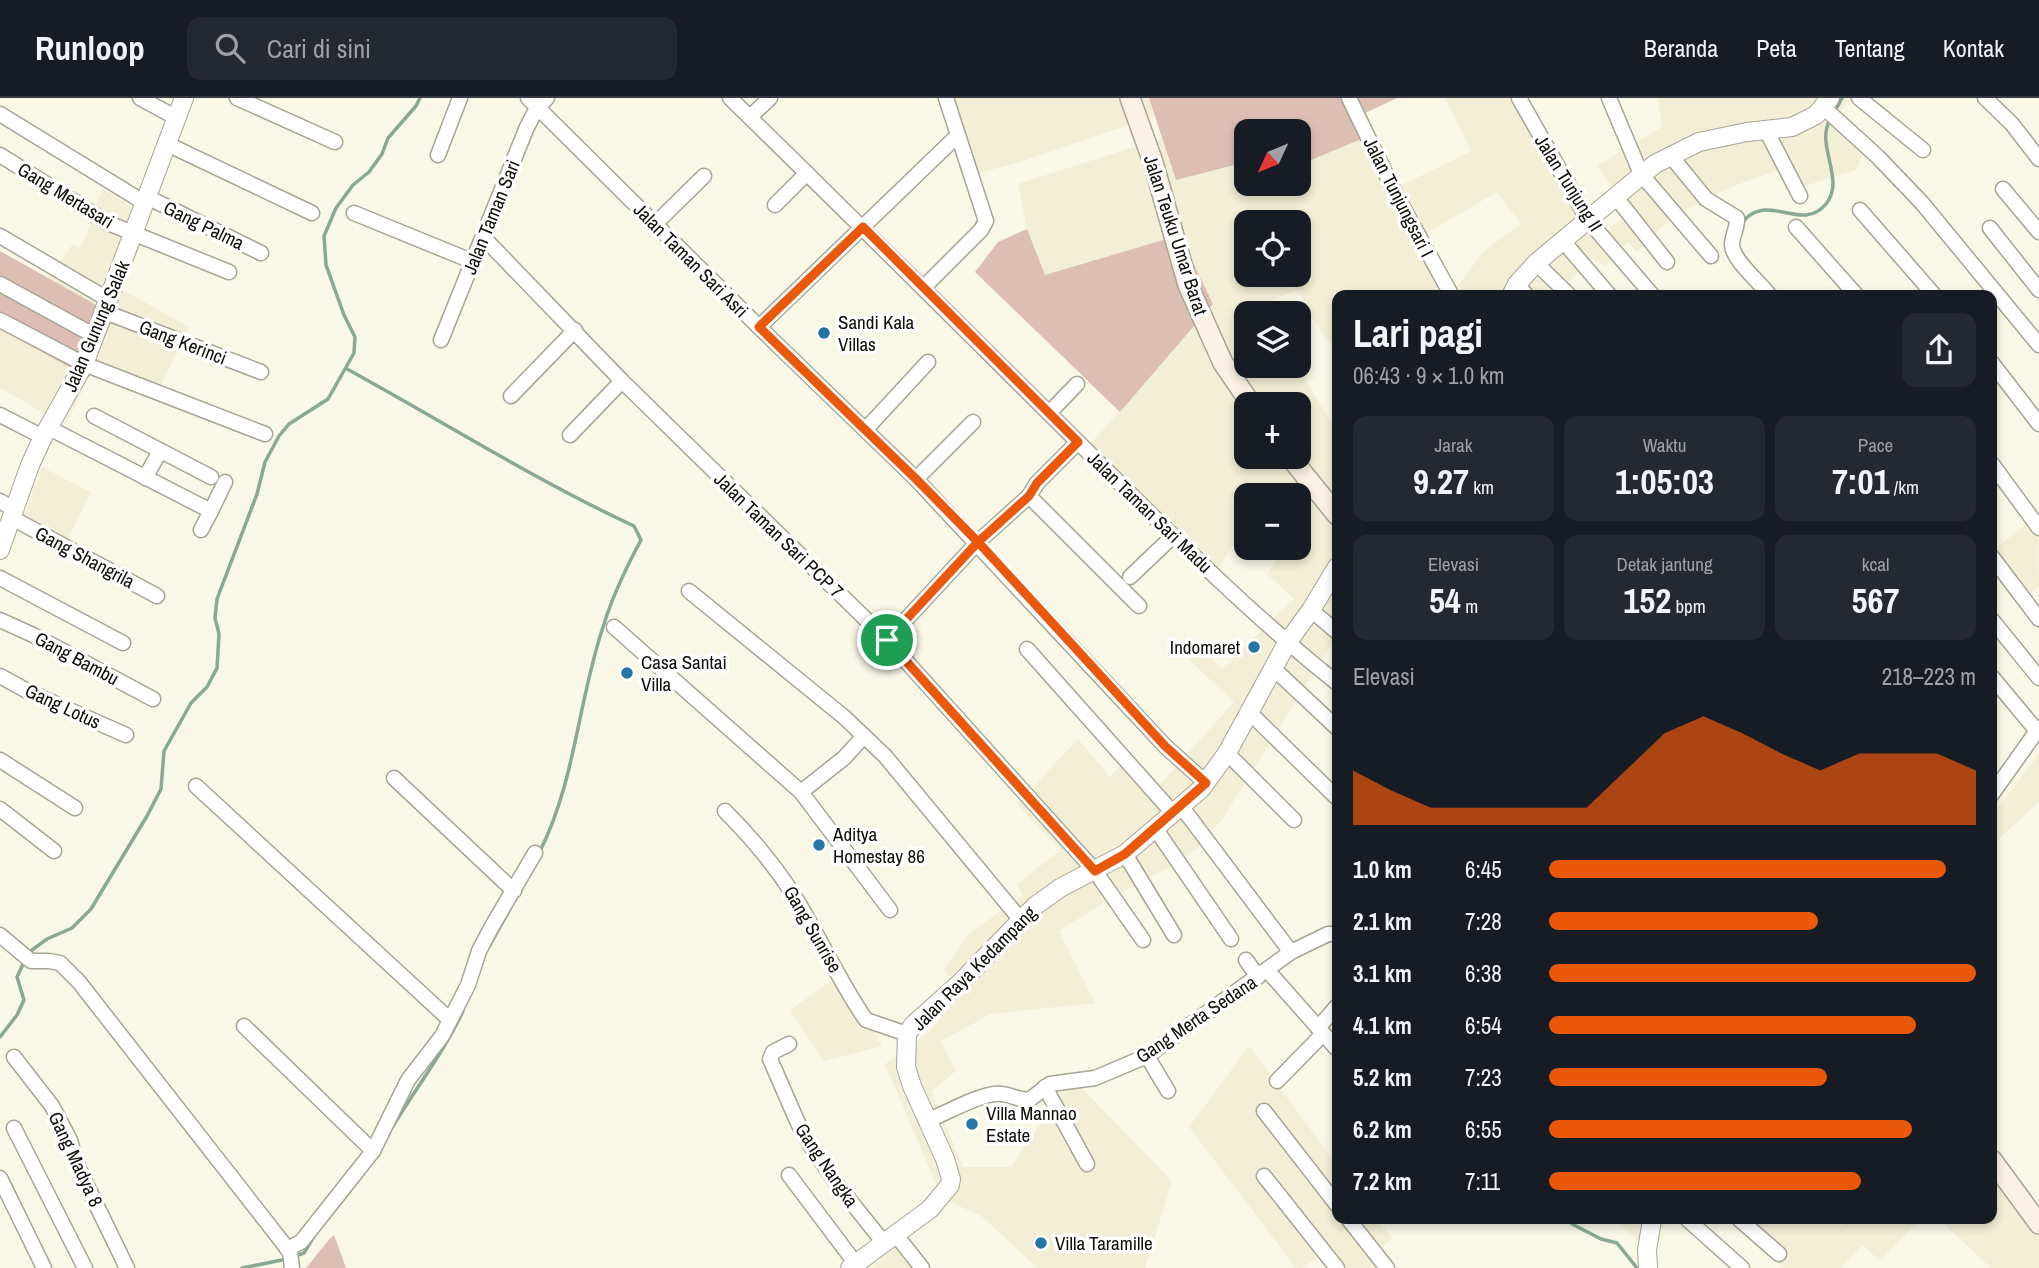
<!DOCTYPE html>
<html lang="id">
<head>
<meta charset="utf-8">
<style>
  :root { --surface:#171b24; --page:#242831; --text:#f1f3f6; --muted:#9ea1a6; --line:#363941; --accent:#ea580c }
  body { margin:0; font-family:"Archivo Narrow",sans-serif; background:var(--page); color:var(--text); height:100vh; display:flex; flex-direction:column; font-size:26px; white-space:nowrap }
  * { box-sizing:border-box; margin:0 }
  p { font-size:23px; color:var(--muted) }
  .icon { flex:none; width:38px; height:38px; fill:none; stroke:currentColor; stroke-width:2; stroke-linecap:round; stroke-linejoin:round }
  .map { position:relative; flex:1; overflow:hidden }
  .sheet { position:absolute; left:1332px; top:192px; width:665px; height:934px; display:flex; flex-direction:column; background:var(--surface); border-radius:14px; box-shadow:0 4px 10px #0003 }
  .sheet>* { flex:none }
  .needle { width:46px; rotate:226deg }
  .controls { position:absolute; left:1234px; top:21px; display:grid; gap:14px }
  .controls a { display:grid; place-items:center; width:77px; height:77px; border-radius:14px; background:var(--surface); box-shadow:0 4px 10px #0003; font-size:35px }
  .pin { position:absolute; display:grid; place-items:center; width:60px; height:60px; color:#fff; margin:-30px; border:4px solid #fff; border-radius:50%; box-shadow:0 2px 7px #0007 }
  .round { display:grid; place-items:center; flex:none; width:74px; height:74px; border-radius:14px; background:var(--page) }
  .head { display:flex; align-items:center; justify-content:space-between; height:119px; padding:0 21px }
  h1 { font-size:38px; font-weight:700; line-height:52px }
  .stats { display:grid; grid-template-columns:repeat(3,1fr); gap:10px; height:119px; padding:7px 21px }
  .stats div { display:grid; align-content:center; border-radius:14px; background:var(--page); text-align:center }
  .stats b { font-size:35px; font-weight:700 }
  .stats small { font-size:19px; font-weight:400 }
  .stats p { font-size:19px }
  .chart { height:196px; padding:14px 21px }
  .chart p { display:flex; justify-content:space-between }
  .chart svg { width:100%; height:126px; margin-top:7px; fill:var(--accent); opacity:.7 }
  ul { padding:0 21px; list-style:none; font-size:23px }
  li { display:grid; grid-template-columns:112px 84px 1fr; align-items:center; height:52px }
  li i { height:18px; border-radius:9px; background:var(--accent) }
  header { display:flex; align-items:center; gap:42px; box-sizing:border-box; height:98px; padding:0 35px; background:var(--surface); border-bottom:2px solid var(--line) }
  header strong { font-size:33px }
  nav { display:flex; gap:38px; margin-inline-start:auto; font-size:24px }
  .search { width:490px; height:63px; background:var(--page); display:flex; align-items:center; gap:18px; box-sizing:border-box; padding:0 24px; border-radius:14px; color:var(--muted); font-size:26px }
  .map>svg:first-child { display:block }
  .built { fill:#f3efd6; fill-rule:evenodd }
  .green { fill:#dcbeb3 }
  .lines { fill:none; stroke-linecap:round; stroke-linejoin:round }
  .stream { stroke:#8aa994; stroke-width:3.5 }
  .minor-casing { stroke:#a7a595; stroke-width:17 }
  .tertiary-casing { stroke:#a7a595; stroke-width:20 }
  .secondary-casing { stroke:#a7a595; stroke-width:22 }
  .minor { stroke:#fff; stroke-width:14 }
  .tertiary { stroke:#fff; stroke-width:18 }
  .secondary { stroke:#fbf1e5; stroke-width:19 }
  .route-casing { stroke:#fff; stroke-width:14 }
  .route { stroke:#ea580c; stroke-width:9 }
  .poi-dot { fill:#2675a7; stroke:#fff; stroke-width:2.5 }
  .labels { text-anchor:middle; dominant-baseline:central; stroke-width:7; stroke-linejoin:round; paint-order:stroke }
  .street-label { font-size:19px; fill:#0f0e09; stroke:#fff }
  .poi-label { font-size:19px; fill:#0f0e09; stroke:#fff; text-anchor:start }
</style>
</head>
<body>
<header>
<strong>Runloop</strong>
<div class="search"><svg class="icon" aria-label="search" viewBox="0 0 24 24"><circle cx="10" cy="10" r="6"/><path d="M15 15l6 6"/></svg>Cari di sini</div>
<nav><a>Beranda</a><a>Peta</a><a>Tentang</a><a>Kontak</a></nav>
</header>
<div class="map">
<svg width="2039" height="1170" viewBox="0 0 2039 1170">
  <rect width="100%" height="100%" fill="#f9f7e6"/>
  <g class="built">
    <polygon points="948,0 1149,0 1155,18 1014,66 978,75"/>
    <path d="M1445,0H1523L1603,135L1630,114L1597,68L1662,29L1658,0H1848L1838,20L1868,46L1856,72L1791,92L1779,72L1736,87L1673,118L1637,154L1628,144L1605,168L1592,160L1555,198H1450L1484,153L1521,126L1497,94L1420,139L1449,198H1337V255L1309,215L1299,192L1261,206L1266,215H1246V268H1297L1331,324L1337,320V537L1223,720L1201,747L1175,766L1108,802L1059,833L1095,905L991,916L941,943L956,973L932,993L963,1069H1011L1072,980L1172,1083L1145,1170H1038L981,1118L942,1100L885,966L928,935L961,897L944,871L969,836L1023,797L1017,786L1061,752L1017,706L1078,641L1110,679L1127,660L1156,691L1234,604L1184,557L1199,546L1222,571L1294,501L1267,476L1285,450H1298V397H1246V426L1215,475L1084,352L1120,314L1213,206L1180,137L1045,177L1027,131L1018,86L1162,40L1176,82L1246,64V86H1298L1299,67L1371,37L1396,90L1471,53ZM1246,124H1298V177H1246ZM1246,306H1298V359H1246Z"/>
    <polygon points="102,91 151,121 123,192 189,229 157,295 96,267 114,217 48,180 72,147 80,150 90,129"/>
    <polygon points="0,231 89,280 65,327 0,290"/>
    <polygon points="42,369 91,394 62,453 19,432"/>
    <polygon points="2038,418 2039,489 2029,496 1994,451"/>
    <polygon points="2039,656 2039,704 1992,747 1992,717"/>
    <polygon points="844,874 882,948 824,963 790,912"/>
    <polygon points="1249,948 1337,1067 1337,1122 1378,1122 1392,1141 1370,1158 1377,1170 1331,1170 1321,1157 1302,1170 1296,1170 1189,1029"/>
    <polygon points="1992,1058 2039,1118 2039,1170 1991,1170 1940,1122 1992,1122"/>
    <polygon points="1617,1122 1671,1122 1642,1147"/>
    <polygon points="1731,1122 1834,1122 1841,1128 1847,1122 1920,1122 1880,1163 1863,1147 1841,1170 1785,1170"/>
    <polygon points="900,1145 921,1170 871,1170"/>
  </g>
  <g class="green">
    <polygon points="1149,0 1397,0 1363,16 1371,37 1299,67 1298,33 1246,33 1246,64 1176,82"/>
    <polygon points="1027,131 1045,177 1180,137 1213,206 1120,314 975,174 998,144"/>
    <polygon points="0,153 114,217 89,280 0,231"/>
    <path d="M334,1137L346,1170H306C315,1160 324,1146 334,1137Z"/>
  </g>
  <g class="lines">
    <g class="stream">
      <polyline points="1834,15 1842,0"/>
      <path d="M1742,125C1767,92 1801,136 1826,106C1846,82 1815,47 1830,22"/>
      <path d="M347,271C442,323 535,382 634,428L641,442C627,468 613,497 604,526C578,601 576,683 539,755"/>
      <polyline points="490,847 510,811"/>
      <polyline points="32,852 47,841 72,830 91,811 147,718 161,691 164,653 191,605 207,589 217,570 219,536 215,520 217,501 257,396 265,364 279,338 289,326 328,301 354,255 355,239 344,217 326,167 324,138 336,110 353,87 369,74 382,56 388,40 416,8 420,0"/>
      <polyline points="0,939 17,917 24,902 17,879 24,864"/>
      <path d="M393,1028C416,990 444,954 463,913"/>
      <polyline points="1569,1122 1572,1126 1601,1141 1617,1145 1637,1170"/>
      <polyline points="326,1123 350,1093"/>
      <polyline points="295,1158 304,1155 313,1140"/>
      <polyline points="242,1170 287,1161"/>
    </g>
    <g class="minor-casing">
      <g id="minor">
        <polyline points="140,0 177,20"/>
        <polyline points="237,0 335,44"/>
        <polyline points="528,0 759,229 916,381 1165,648 1206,685"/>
        <path d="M730,0C848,115 964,231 1081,347C1164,429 1245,512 1337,585"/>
        <polyline points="1349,0 1394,93 1452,198"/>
        <polyline points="1519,0 1588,122 1653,198"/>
        <polyline points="1609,0 1641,76 1711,158"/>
        <polyline points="1859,0 1923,52"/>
        <polyline points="1985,0 2012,26 2039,61"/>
        <polyline points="1823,9 1878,59 1922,105 2039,247"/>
        <polyline points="0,16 145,105"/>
        <polyline points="750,19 770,0"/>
        <polyline points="1767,34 1800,98"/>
        <polyline points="167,46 312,115"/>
        <polyline points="0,57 108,125 229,174"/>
        <polyline points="438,57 460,0"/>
        <path d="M1670,57L1706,101L1737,120C1738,129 1732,137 1732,147C1733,163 1760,184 1770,198"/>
        <polyline points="2003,91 2039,134"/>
        <polyline points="1615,98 1667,164"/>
        <polyline points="147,99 261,155"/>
        <polyline points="775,107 807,75"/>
        <polyline points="1860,112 1935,198"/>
        <polyline points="354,115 474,164"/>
        <polyline points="655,126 704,78"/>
        <polyline points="1796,129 1857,198"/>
        <polyline points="1990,130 2039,192"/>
        <polyline points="0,138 109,202"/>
        <polyline points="484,140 622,283 887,542 1095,773 1143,842"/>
        <polyline points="1563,143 1610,198"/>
        <polyline points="1536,165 1570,198"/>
        <polyline points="0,186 95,238"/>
        <polyline points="1517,186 1527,198"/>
        <polyline points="923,190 981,132 986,123 946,0"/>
        <polyline points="105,214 261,274"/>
        <polyline points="0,222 84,266 265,336"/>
        <polyline points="759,229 957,38"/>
        <polyline points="441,242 527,29 537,10 547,0"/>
        <polyline points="1992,265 2039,326"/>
        <polyline points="511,298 575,232"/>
        <polyline points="1049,315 1077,286"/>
        <polyline points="0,317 43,339"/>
        <polyline points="94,318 211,379"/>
        <polyline points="49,330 211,413 225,384"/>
        <polyline points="866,331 928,264"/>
        <polyline points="570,337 622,283"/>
        <polyline points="1992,366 2039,430"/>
        <polyline points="145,380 160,353"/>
        <polyline points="916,381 973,324"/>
        <polyline points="1029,398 1139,508"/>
        <polyline points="0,403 15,412"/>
        <polyline points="12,420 157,498"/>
        <polyline points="201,432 211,413"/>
        <polyline points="1992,459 2039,521"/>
        <polyline points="1130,479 1173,438"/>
        <polyline points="0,480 123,545"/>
        <polyline points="689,493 844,619 885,658 1020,821"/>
        <polyline points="1311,512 1337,534"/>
        <polyline points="0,522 33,537 153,601"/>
        <polyline points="1992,522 2039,580"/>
        <polyline points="614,529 801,694 890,812"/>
        <polyline points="887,542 978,444 1029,398 1037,385 1078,344"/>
        <polyline points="1027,551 1173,715"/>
        <polyline points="1273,570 1337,630"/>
        <polyline points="0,578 31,595 126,637"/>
        <polyline points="1992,579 2037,633"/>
        <polyline points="1249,614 1337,700"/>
        <polyline points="1227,655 1294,722"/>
        <polyline points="0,662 75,710"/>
        <polyline points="394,680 514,793"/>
        <polyline points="196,688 450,922"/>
        <polyline points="801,694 844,660 864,638"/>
        <polyline points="1992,696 2039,630"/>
        <polyline points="1181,708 1287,849"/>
        <polyline points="0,711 54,753"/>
        <path d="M725,713C751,739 773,765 793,796C819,837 838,882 866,922L907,936"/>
        <polyline points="1155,730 1231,841"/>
        <polyline points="1125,756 1174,837"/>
        <polyline points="0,837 31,863 49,863 60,865 79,884 290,1154 292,1170"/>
        <polyline points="1246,862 1258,879"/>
        <polyline points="1267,872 1336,950"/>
        <polyline points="244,928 373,1053"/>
        <polyline points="1318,930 1337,908"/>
        <polyline points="789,946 773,954 770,961 798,1025 810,1047 840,1090 884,1145"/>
        <polyline points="1147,958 1168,993"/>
        <polyline points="14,959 52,1008 70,1042 77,1067 127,1170"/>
        <polyline points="1277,983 1323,936"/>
        <polyline points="1045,989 1087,1066"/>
        <polyline points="1264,1013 1337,1107"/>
        <path d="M928,1022C948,1015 981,994 1002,996C1011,997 1019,1002 1029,1002L1050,986L1095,980L1147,958L1291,854L1328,836H1337"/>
        <polyline points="14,1030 85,1170"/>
        <polyline points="789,1077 859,1170"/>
        <polyline points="1264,1078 1337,1170"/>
        <polyline points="0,1080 44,1170"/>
        <polyline points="1349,1122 1387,1170"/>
        <polyline points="1688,1122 1742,1170"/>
        <polyline points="1740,1122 1779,1156"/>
        <polyline points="896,1137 922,1170"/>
        <polyline points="287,1151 301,1144 373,1053 408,982 442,938 468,887 479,853 491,830 535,755"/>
      </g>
    </g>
    <g class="tertiary-casing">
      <g id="tertiary">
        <polyline points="1511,198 1517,186 1536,165 1655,66 1699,44 1747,34 1792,29 1816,17 1830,0"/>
        <polyline points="0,452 30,367 43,339 84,266 184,0"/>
        <polyline points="850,1170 930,1111 950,1087 951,1081 945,1061 912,988 906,969 907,936 913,927 959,886 1035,808 1060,790 1125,756 1201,691 1227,655 1287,545 1311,512 1337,469"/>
        <polyline points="1648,1170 1647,1152 1652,1122"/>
      </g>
    </g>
    <g class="secondary-casing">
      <g id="secondary">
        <polyline points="1130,0 1153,64 1188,187 1223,265 1251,306"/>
        <polyline points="1290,359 1337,417"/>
        <polyline points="1992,1062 2039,1126"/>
      </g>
    </g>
    <use href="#minor" class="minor"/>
    <use href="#tertiary" class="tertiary"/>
    <use href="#secondary" class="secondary"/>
  </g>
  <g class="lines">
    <g class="route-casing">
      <polyline id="route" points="887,542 1095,773 1125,756 1206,685 1165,648 978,444 1029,398 1037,385 1078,344 863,129 759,229 916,381 978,444 887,542"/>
    </g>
    <use href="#route" class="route"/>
  </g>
  <g class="poi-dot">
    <circle cx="824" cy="235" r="7"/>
    <circle cx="1254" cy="549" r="7"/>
    <circle cx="627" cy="575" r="7"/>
    <circle cx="819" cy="747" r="7"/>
    <circle cx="972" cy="1026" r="7"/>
    <circle cx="1041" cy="1145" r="7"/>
  </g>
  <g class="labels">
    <g class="street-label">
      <text transform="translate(1569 85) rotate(58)">Jalan Tunjung II</text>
      <text transform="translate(66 97) rotate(31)">Gang Mertasari</text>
      <text transform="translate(1399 99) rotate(63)">Jalan Tunjungsari I</text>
      <text transform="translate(491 119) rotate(-68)">Jalan Taman Sari</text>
      <text transform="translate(204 127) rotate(26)">Gang Palma</text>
      <text transform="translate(1176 137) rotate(72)">Jalan Teuku Umar Barat</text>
      <text transform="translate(691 162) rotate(45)">Jalan Taman Sari Asri</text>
      <text transform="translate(96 228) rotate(-67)">Jalan Gunung Salak</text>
      <text transform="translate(183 244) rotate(21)">Gang Kerinci</text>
      <text transform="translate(1150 414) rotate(44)">Jalan Taman Sari Madu</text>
      <text transform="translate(779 437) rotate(44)">Jalan Taman Sari PCP 7</text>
      <text transform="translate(85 459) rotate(28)">Gang Shangrila</text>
      <text transform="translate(77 560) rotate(28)">Gang Bambu</text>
      <text transform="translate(63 608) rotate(25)">Gang Lotus</text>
      <text transform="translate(813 831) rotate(60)">Gang Sunrise</text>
      <text transform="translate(974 870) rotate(-45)">Jalan Raya Kedampang</text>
      <text transform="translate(1196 921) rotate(-34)">Gang Merta Sedana</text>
      <text transform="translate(76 1061) rotate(65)">Gang Madya 8</text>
      <text transform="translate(827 1067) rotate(56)">Gang Nangka</text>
    </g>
    <g class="poi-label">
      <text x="838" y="224">Sandi Kala<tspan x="838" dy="22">Villas</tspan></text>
      <text x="1240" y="549" text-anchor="end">Indomaret</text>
      <text x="641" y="564">Casa Santai<tspan x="641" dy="22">Villa</tspan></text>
      <text x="833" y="736">Aditya<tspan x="833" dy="22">Homestay 86</tspan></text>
      <text x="986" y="1015">Villa Mannao<tspan x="986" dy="22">Estate</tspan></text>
      <text x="1055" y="1145">Villa Taramille</text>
    </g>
  </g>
</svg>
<div class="controls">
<a><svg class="needle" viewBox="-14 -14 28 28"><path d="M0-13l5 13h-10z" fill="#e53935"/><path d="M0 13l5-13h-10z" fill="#9ea1a6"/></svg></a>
<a><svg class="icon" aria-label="locate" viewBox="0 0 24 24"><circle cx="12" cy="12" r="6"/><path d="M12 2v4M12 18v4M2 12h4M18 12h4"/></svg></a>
<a><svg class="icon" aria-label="layers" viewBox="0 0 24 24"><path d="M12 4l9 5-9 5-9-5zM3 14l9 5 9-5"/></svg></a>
<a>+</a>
<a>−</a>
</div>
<div class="pin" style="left:887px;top:542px;background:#1e9e55"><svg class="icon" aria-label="arrive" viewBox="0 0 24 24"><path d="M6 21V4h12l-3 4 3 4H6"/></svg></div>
<section class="sheet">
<div class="head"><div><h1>Lari pagi</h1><p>06:43 · 9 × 1.0 km</p></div><a class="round"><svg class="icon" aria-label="share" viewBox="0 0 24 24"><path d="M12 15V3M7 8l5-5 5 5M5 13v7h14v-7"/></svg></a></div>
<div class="stats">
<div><p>Jarak</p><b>9.27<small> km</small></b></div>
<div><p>Waktu</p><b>1:05:03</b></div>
<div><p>Pace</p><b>7:01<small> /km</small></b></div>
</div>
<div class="stats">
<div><p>Elevasi</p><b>54<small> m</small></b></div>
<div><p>Detak jantung</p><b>152<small> bpm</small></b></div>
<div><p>kcal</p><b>567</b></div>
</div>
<div class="chart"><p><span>Elevasi</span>218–223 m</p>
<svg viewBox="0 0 160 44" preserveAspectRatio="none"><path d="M0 44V25L10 32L20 38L30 38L40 38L50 38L60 38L70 25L80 12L90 6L100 12L110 19L120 25L130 19L140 19L150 19L160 25V44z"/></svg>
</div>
<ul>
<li><b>1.0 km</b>6:45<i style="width:93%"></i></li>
<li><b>2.1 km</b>7:28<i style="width:63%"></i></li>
<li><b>3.1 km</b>6:38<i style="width:100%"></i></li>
<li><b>4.1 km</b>6:54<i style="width:86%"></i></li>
<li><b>5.2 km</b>7:23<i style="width:65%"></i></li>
<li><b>6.2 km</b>6:55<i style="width:85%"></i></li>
<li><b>7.2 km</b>7:11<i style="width:73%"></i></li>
</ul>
</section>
</div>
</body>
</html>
